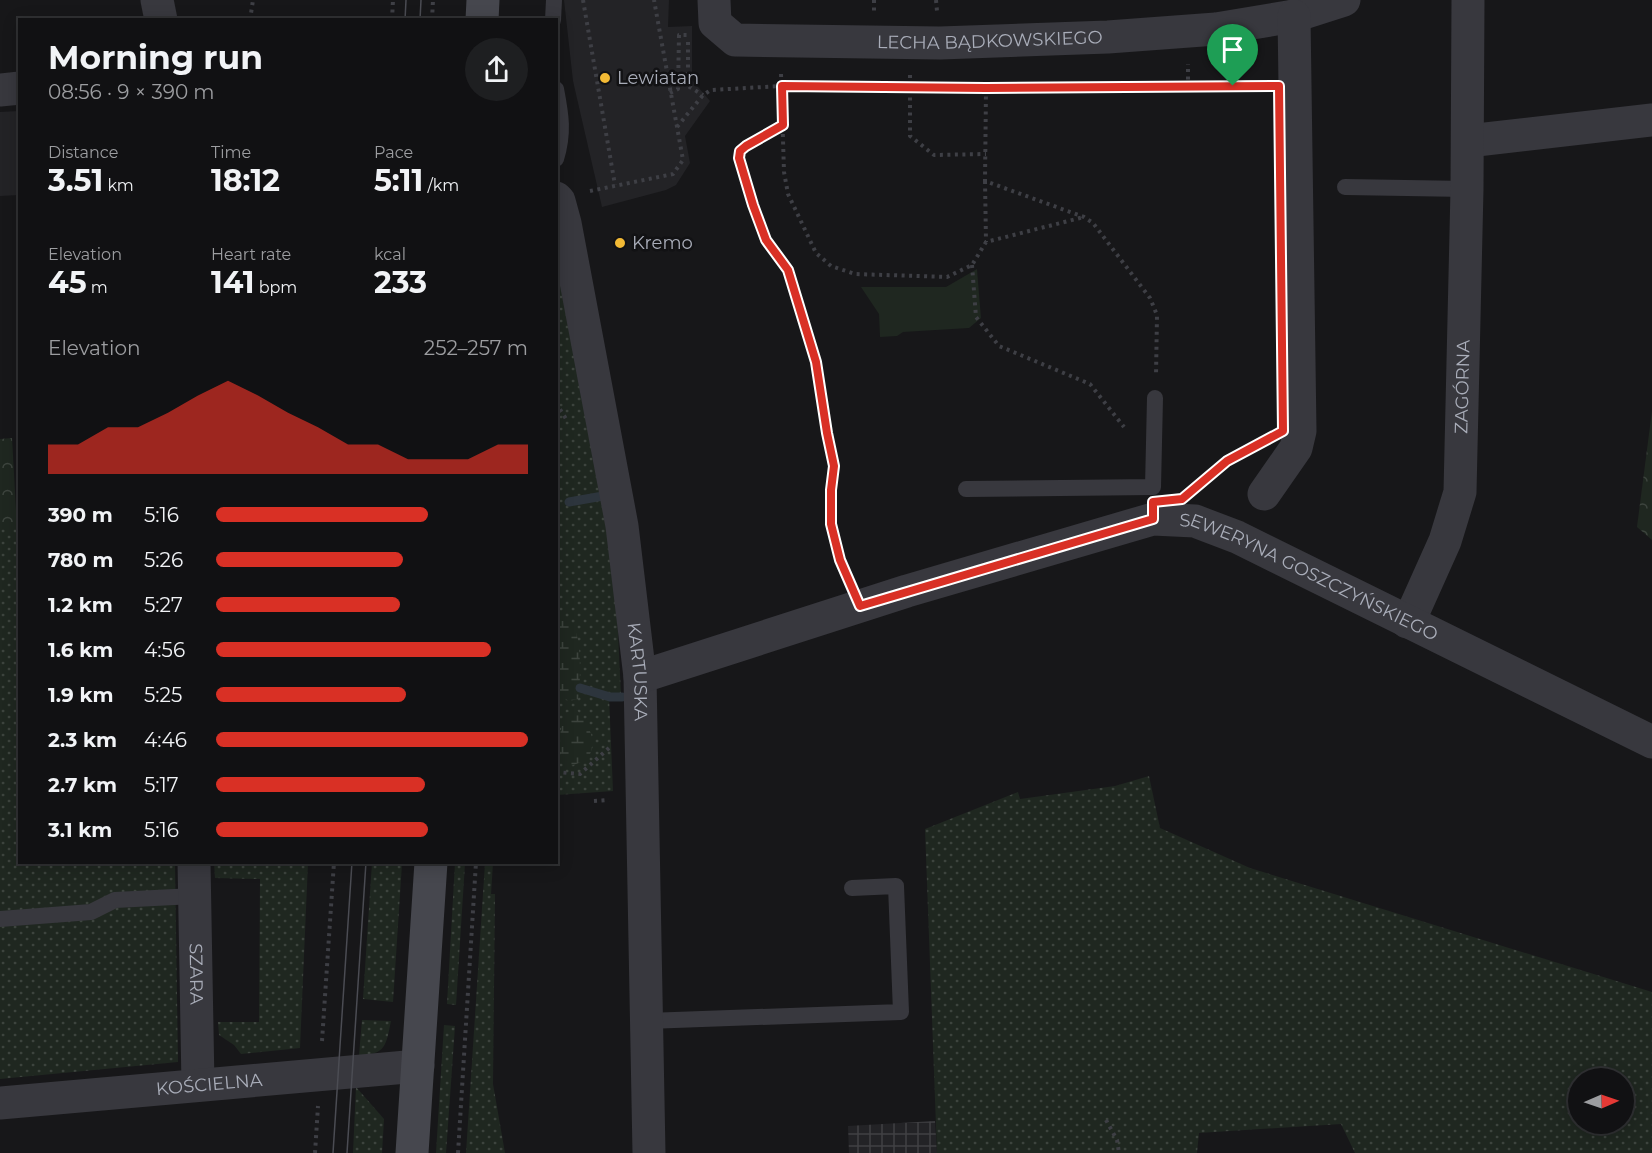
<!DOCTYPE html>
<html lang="en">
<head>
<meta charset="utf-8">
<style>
  :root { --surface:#111113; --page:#1e1f21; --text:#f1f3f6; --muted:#9c9da0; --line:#303133; --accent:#d93025 }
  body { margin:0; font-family:Montserrat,sans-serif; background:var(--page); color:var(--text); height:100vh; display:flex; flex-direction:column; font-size:22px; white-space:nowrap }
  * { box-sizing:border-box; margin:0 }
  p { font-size:20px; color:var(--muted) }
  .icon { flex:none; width:33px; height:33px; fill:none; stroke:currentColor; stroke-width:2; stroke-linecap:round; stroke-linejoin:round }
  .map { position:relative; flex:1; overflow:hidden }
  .sheet { position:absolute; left:18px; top:18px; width:540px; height:846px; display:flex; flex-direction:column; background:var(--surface); border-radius:0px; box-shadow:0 3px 15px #0003,0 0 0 2px var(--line) }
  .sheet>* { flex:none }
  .needle { width:39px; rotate:88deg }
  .fabs { position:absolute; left:1568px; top:1068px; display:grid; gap:12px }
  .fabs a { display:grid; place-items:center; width:66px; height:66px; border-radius:50%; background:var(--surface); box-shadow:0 3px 15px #0003,0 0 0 2px var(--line); font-size:30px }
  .pin { position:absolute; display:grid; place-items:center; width:51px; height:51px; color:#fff; margin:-62px -26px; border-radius:50% 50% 50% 0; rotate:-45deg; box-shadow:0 0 6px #0007 }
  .pin .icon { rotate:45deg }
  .round { display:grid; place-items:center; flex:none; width:63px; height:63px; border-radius:32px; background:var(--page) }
  .summary { display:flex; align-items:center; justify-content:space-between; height:102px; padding:0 30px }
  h1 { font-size:33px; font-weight:700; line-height:45px }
  .stats { display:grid; grid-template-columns:repeat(3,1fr); gap:9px; height:102px; padding:6px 30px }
  .stats div { display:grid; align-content:center }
  .stats b { font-size:30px; font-weight:700 }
  .stats small { font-size:16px; font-weight:400 }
  .stats p { font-size:16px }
  .chart { height:168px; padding:12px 30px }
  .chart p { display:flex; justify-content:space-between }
  .chart svg { width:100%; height:108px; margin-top:6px; fill:var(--accent); opacity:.7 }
  ul { padding:0 30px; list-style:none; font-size:20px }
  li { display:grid; grid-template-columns:96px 72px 1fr; align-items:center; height:45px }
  li i { height:15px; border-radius:8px; background:var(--accent) }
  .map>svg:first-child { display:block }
  .built { fill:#232326 }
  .industrial { fill:url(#industrial-grid) }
  .grass { fill:url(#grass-dots); fill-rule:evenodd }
  .forest { fill:url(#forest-crowns) }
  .wetland { fill:url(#wetland-marsh) }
  .park { fill:#1f2720 }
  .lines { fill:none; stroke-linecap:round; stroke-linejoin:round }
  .stream { stroke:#2d353d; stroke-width:9 }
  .path { stroke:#3e3f45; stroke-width:4; stroke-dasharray:3 4.5; stroke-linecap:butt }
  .lane { stroke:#38383e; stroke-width:16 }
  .street { stroke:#38383e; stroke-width:33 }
  .secondary { stroke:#46474e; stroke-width:33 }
  .tram { stroke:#4b4c53; stroke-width:1.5 }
  .route-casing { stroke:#fff; stroke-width:12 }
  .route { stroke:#d93025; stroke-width:8 }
  .poi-dot { fill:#f3ba35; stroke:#121214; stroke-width:2 }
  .labels { text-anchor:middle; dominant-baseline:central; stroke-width:5; stroke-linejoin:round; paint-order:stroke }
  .street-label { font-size:18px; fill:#a9adb9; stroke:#121214 }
  .poi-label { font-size:18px; fill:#a9adb9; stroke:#121214; text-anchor:start }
</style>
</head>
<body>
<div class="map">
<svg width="1652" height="1153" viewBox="0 0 1652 1153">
  <defs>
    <pattern id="industrial-grid" width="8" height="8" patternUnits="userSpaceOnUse" patternTransform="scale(1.5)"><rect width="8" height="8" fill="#232326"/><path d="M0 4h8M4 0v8" fill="none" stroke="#404043"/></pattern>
    <pattern id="grass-dots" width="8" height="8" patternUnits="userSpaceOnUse" patternTransform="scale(1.5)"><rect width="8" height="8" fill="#1f2720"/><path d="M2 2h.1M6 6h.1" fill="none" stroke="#3d443e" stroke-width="1.8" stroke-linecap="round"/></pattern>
    <pattern id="forest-crowns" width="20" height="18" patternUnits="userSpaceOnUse" patternTransform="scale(1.5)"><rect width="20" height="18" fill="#1f2720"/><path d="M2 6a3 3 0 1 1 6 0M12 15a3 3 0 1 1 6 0" fill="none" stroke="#3d443e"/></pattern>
    <pattern id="wetland-marsh" width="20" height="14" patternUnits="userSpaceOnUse" patternTransform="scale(1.5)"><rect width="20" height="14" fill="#1f2720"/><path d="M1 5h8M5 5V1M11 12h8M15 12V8" fill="none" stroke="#3d443e"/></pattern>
  </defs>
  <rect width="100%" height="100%" fill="#171719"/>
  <g class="built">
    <polygon points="564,0 669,0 668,27 692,26 692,80 710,101 685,136 690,163 676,185 666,190 602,207 573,81"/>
    <polygon points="19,111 19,195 0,196 0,112"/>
  </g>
  <polygon class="industrial" points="935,1121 937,1153 849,1153 848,1126"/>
  <g class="grass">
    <polygon points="556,261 611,548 617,612 621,695 609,696 613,791 557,795"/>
    <polygon points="0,529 17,529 20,589 20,862 175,863 178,1062 0,1079"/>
    <path d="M1149,776L1160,828L1250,868L1652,992V1153H1355L1341,1124L1199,1133L1197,1153H937L925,829L1018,792L1020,799L1115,786ZM1578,1078H1623V1124H1578Z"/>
    <polygon points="214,863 308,863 300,1048 241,1054 234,1045 219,1035 218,1022 259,1022 260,879 215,878"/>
    <polygon points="372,863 402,863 393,1002 363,999"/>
    <polygon points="455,863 465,863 456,1005 447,1004"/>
    <polygon points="485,863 493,863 491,894 495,894 493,1084 505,1153 466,1153"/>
    <path d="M362,1020L391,1021C386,1045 386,1055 359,1055Z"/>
    <polygon points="444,1025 455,1026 446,1153 436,1153"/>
    <polygon points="356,1087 384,1119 382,1153 353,1153"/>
  </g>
  <g class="forest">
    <polygon points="1652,411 1652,540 1637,527"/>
    <polygon points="12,438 17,529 0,529 0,439"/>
  </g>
  <g class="wetland">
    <path d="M562,616C585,622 579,674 580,693L578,699L569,701L557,694V620Z"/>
    <path d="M570,710H577C586,721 598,740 590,754C586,761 577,764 570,766L562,761C559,748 558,719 570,710Z"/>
  </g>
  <polygon class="park" points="977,269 981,318 969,328 903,332 897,336 880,337 879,314 861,287 946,287"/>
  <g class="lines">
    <g class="stream">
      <polyline points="569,502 603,496"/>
      <polyline points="580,688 610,697 622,697"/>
    </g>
    <g class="path">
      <polyline points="583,0 615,185"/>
      <polyline points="874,0 874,11"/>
      <polyline points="936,0 937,11"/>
      <polyline points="250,20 253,0"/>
      <polyline points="392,20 393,0"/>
      <polyline points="432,20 433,0"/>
      <polyline points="688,42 688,86 703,95"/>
      <polyline points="781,74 784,172 788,194 816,253 831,266 855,274 947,277 972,265 986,242 1084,217"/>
      <polyline points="910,75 910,136 934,155 986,154"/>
      <polyline points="1188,87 1188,64"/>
      <polyline points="986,89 985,181 1084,217 1093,223 1150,298 1157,315 1156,376"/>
      <polyline points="670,93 678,89 679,35 687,35"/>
      <polyline points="782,125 746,146 740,151 739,158 753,205 766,240 788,270 816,362 827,433 834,466 831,490 831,524 840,560 848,578"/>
      <polyline points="677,127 703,95 711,90 782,86 986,89 1262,86"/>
      <polyline points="985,181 986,242"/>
      <polyline points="590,191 673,174 683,160 654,0"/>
      <polyline points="972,265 976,317 999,346 1090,384 1124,427"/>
      <polyline points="556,403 568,422"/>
      <polyline points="1194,488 1227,461 1257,445"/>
      <polyline points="556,772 580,774 609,748"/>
      <polyline points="594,801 609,800"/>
      <polyline points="322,1041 334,862"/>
      <polyline points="1106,1120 1117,1140 1119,1153"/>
      <polyline points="315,1153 318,1106"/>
      <polyline points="458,1153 476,862"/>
    </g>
    <g class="lane">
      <polyline points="553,20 554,0"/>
      <path d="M556,89C561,115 564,133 556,159"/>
      <polyline points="1345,187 1467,189"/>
      <polyline points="966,489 1153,487 1155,398"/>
      <polyline points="0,919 91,912 115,900 194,896"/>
      <polyline points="647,1021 901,1012 896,886 852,888"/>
    </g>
    <g class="street">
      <polyline points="157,0 161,20"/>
      <path id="s1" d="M714,0L715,23L735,40L940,43L1108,37L1216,29L1294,16L1344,0"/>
      <polyline points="0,90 20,88"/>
      <polyline points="1468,141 1652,120"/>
      <path id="s2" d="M556,198L559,201L565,223L622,526L640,677L649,1153"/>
      <polyline points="1264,494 1296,448 1300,431 1294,16"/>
      <path id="s3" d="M1407,622L1415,608L1445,541L1460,492L1467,189L1468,0"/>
      <path id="s4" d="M640,677L907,591L1153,519L1195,521L1237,537L1652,742"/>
      <path id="s5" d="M194,862L198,1085"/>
      <path id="s6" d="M0,1103L418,1066"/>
    </g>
    <g class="secondary">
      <polyline points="482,20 483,0"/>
      <polyline points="412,1153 431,862"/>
    </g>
    <g class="tram">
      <polyline points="405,20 406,0"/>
      <polyline points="420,20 421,0"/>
      <polyline points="333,1153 352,862"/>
      <polyline points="347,1153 366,862"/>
    </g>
  </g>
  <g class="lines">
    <g class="route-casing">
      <polygon id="route" points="782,86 986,88 1279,86 1283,431 1227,461 1182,499 1153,502 1153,519 860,606 840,560 831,524 831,490 834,466 827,433 816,362 788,270 766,240 753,205 739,158 740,151 746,146 783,125"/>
    </g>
    <use href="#route" class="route"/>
  </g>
  <g class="poi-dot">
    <circle cx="605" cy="78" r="6"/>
    <circle cx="620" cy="243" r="6"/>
  </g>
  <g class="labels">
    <g class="street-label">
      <text stroke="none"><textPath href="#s1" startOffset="304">LECHA BĄDKOWSKIEGO</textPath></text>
      <text stroke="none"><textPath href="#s3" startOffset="246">ZAGÓRNA</textPath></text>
      <text stroke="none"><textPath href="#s4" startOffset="705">SEWERYNA GOSZCZYŃSKIEGO</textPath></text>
      <text stroke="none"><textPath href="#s2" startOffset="482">KARTUSKA</textPath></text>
      <text stroke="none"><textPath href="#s5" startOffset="112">SZARA</textPath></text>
      <text stroke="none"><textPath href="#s6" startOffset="210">KOŚCIELNA</textPath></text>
    </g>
    <g class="poi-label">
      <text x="617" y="78">Lewiatan</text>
      <text x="632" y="243">Kremo</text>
    </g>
  </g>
</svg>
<div class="fabs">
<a><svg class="needle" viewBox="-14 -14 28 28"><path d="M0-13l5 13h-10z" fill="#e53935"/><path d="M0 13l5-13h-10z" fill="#9c9da0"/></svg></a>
</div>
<div class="pin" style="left:1233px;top:86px;background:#1e9e55"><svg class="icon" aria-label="arrive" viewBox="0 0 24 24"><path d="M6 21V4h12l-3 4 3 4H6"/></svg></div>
<section class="sheet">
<div class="summary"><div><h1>Morning run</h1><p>08:56 · 9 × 390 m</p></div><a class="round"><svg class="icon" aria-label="share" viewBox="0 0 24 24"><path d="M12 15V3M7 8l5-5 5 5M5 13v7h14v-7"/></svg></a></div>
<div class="stats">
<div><p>Distance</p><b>3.51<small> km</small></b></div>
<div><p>Time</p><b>18:12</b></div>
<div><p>Pace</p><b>5:11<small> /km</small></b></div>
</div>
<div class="stats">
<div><p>Elevation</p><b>45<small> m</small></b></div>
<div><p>Heart rate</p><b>141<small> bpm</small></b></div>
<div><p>kcal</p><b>233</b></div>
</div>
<div class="chart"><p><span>Elevation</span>252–257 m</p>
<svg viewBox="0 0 160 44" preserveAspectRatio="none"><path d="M0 44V32L10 32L20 25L30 25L40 19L50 12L60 6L70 12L80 19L90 25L100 32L110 32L120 38L130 38L140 38L150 32L160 32V44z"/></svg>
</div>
<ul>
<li><b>390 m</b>5:16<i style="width:68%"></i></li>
<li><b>780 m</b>5:26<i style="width:60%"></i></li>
<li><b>1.2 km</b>5:27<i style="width:59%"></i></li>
<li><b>1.6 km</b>4:56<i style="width:88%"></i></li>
<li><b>1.9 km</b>5:25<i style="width:61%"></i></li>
<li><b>2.3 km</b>4:46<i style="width:100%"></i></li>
<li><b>2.7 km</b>5:17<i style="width:67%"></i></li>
<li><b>3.1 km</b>5:16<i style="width:68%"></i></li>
</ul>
</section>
</div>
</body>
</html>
